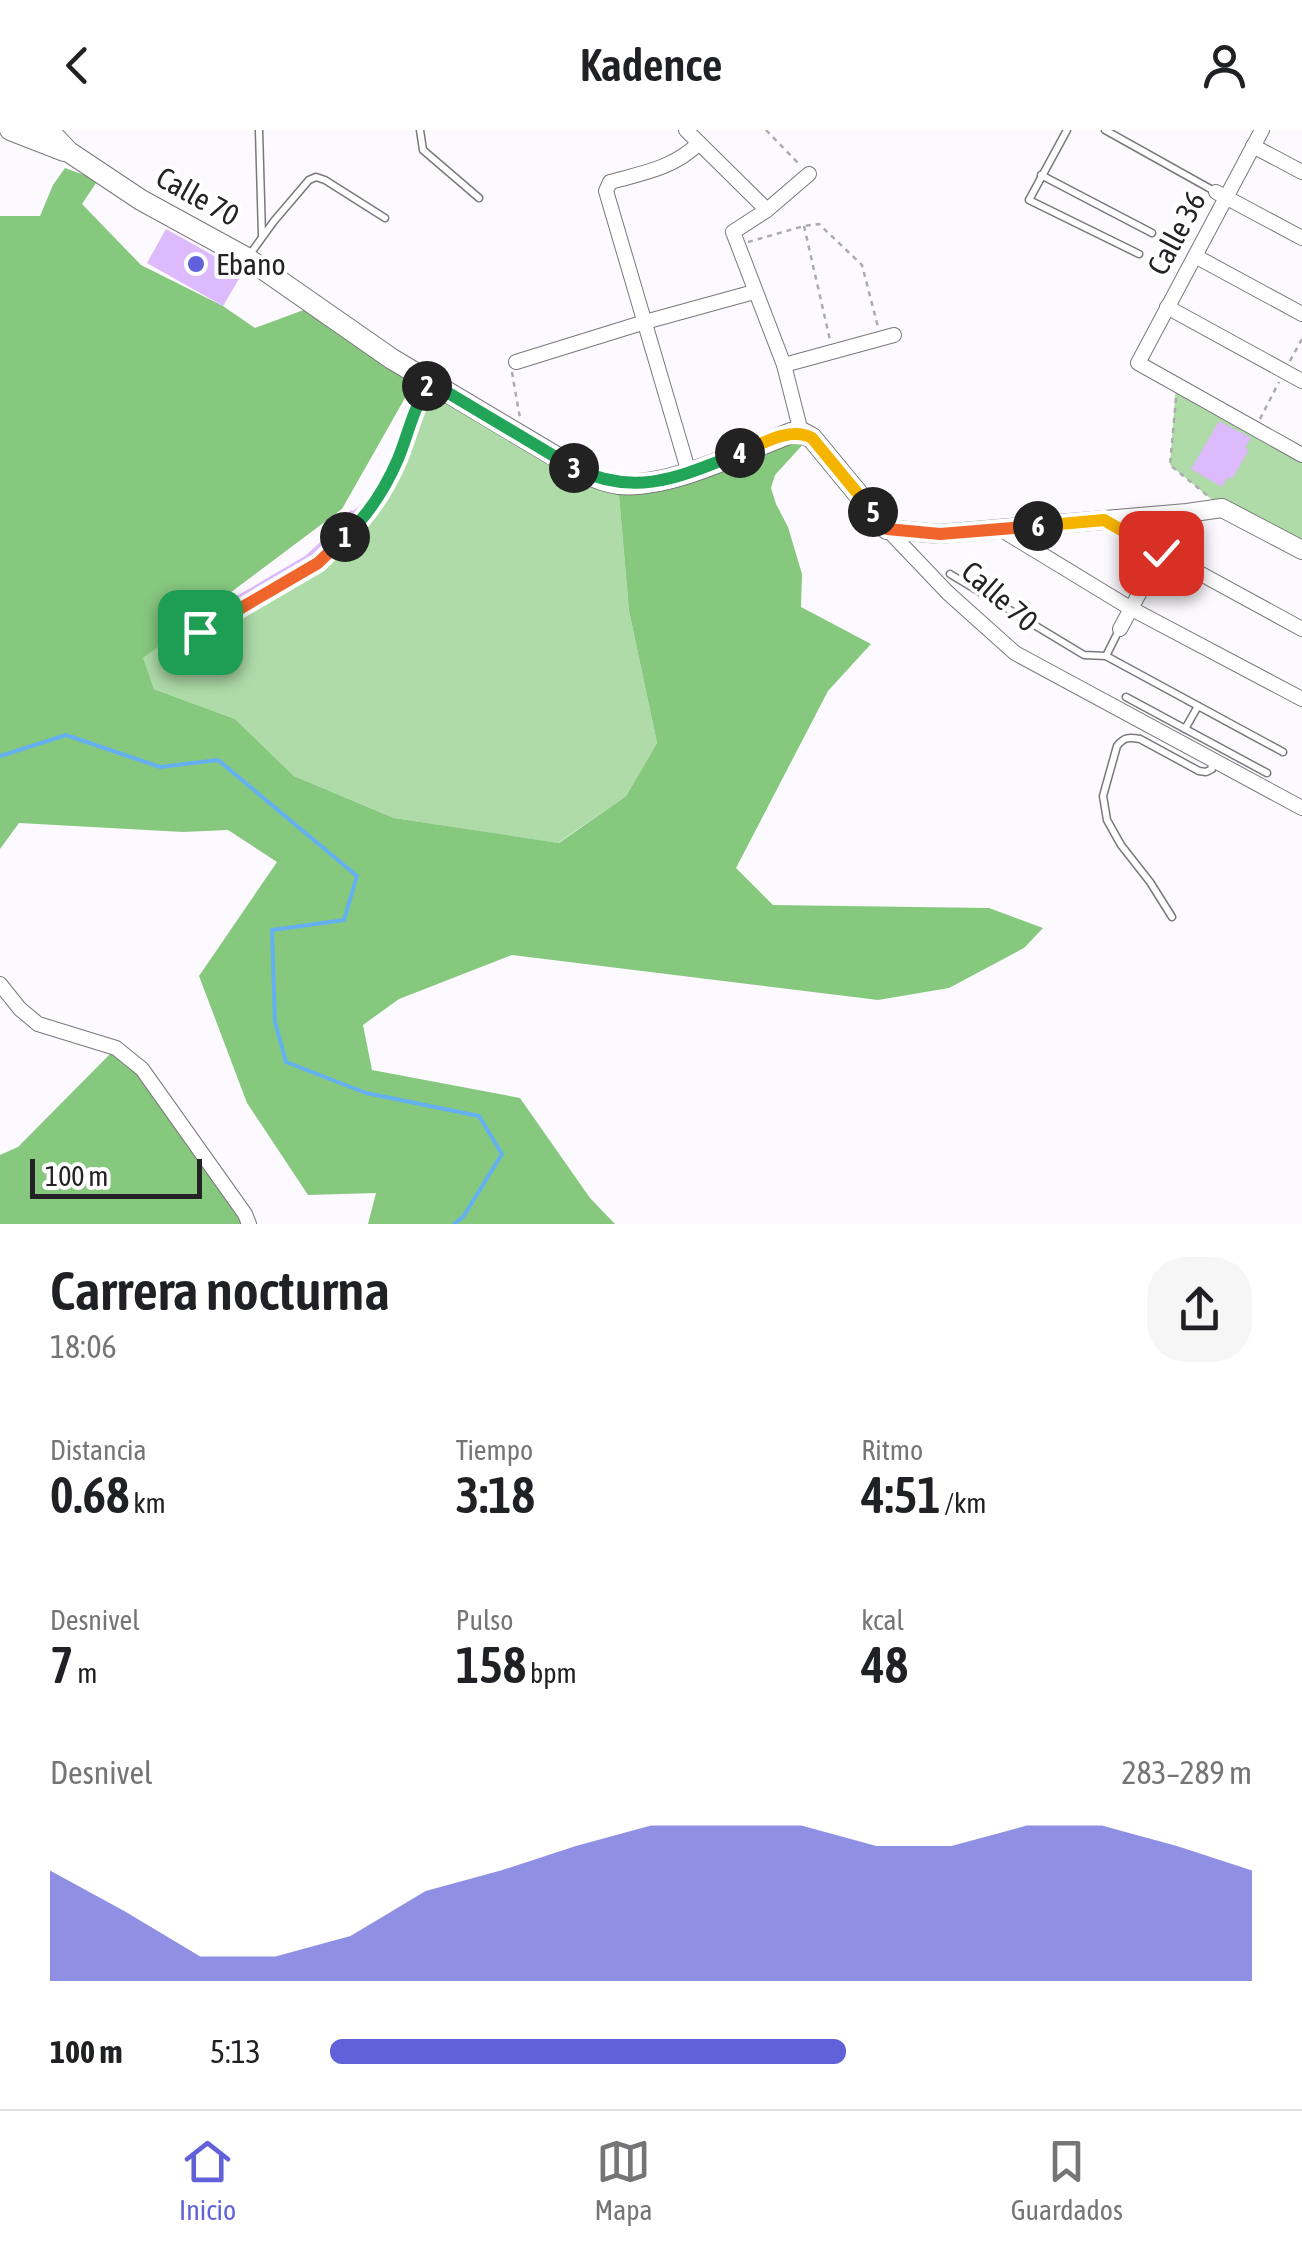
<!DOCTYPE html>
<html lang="es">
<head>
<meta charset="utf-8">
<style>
  :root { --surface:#fff; --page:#f6f6f6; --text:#202124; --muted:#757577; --line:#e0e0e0; --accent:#6161d9 }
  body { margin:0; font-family:"Asap Condensed",sans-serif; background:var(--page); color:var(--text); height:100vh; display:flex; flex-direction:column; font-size:38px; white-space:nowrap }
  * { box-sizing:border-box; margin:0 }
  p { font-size:32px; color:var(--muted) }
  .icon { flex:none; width:55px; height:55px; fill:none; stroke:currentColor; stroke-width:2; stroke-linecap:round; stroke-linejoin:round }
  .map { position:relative; height:1094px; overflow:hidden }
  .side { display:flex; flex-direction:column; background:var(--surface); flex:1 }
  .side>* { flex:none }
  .scale { position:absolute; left:30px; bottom:25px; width:172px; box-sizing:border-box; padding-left:10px; border:5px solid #232224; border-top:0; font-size:28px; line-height:35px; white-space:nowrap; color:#232224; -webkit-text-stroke:8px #fff; paint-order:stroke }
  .pin { position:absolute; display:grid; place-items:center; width:85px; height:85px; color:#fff; margin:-42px; border-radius:20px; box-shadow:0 5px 15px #0006 }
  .km { position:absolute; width:50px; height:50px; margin:-25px; border-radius:50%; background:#222; color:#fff; font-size:28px; line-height:50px; text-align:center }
  .round { display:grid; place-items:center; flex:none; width:105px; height:105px; border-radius:40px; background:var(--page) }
  .overview { display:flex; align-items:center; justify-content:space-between; height:170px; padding:0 50px }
  h1 { font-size:55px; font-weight:600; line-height:75px }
  .stats { display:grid; grid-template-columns:repeat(3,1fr); gap:15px; height:170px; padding:10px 50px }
  .stats div { display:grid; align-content:center }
  .stats b { font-size:50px; font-weight:600 }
  .stats small { font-size:28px; font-weight:400 }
  .stats p { font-size:28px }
  .chart { height:280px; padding:20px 50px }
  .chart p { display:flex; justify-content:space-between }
  .chart svg { width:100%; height:180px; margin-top:10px; fill:var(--accent); opacity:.7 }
  ul { padding:0 50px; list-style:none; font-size:32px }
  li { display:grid; grid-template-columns:160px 120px 1fr; align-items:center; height:75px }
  li i { height:25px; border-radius:12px; background:var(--accent) }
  header { display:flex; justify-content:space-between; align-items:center; height:130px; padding:0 50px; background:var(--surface); font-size:45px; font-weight:600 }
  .tabs { display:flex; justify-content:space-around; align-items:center; height:140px; border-top:2px solid var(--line); background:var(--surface); font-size:28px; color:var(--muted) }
  .tabs a { display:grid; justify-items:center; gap:5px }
  .tabs .active { color:var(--accent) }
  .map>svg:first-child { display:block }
  .green { fill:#aedba8 }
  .forest { fill:#87c87f }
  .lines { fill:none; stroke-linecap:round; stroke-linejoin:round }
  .stream { stroke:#65b0f1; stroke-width:4 }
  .building { fill:#dcbafb }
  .service-casing { stroke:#7b787d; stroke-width:9 }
  .minor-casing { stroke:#7b787d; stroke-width:16 }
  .tertiary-casing { stroke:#7b787d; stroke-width:20 }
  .secondary-casing { stroke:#7b787d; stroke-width:22 }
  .path { stroke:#adabae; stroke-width:2.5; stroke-dasharray:5 5; stroke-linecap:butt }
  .service { stroke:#fff; stroke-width:6 }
  .minor { stroke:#fff; stroke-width:14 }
  .tertiary { stroke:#fff; stroke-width:18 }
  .secondary { stroke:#fff; stroke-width:20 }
  .split-1-casing { stroke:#fff; stroke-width:20 }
  .split-2-casing { stroke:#fff; stroke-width:20 }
  .split-3-casing { stroke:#fff; stroke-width:20 }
  .split-4-casing { stroke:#fff; stroke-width:20 }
  .split-5-casing { stroke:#fff; stroke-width:20 }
  .split-6-casing { stroke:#fff; stroke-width:20 }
  .split-7-casing { stroke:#fff; stroke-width:20 }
  .split-1 { stroke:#f0652b; stroke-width:12 }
  .split-2 { stroke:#22a559; stroke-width:12 }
  .split-3 { stroke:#22a559; stroke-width:12 }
  .split-4 { stroke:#22a559; stroke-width:12 }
  .split-5 { stroke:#f5b400; stroke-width:12 }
  .split-6 { stroke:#f0652b; stroke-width:12 }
  .split-7 { stroke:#f5b400; stroke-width:12 }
  .poi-dot { fill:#6161d9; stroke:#fff; stroke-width:4 }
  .labels { text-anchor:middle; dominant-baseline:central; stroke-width:8; stroke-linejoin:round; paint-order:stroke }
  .street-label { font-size:30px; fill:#232224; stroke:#fff }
  .poi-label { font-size:30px; fill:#232224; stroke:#fff; text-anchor:start }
</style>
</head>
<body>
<header><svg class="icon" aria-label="back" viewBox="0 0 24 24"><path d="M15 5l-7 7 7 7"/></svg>Kadence<svg class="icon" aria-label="person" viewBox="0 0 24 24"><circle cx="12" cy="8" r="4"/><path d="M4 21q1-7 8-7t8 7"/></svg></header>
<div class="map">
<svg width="1302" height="1094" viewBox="0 0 1302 1094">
  <rect width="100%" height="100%" fill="#fcfafe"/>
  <g class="green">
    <path d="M429,251L618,354L629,481L657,613L626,666L558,713L394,688L294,646L235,589L154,559L142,528L196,488L201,501C284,455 356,423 397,331C409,304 416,277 429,251Z"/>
    <polygon points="1176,256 1302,325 1302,420 1222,378 1170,335"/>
  </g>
  <g class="forest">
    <polygon points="65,38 98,50 82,74 141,135 223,176 255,198 317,175 418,245 342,379 143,528 154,559 235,589 294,646 394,688 559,713 626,666 657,613 629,481 618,354 752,318 807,310 775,345 771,358 776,374 788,397 802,444 801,477 871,514 828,561 736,738 773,775 989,778 1043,798 1024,818 949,858 878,870 512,825 399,869 363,895 372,940 520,968 590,1068 615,1094 368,1094 376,1063 308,1065 247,973 199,846 277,732 228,700 183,702 19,693 0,719 0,86 40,86 53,55"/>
    <polygon points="116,918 160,965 247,1094 0,1094 0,1025 18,1017"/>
  </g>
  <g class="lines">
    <polyline class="stream" points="0,626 66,605 160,637 218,630 357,746 344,790 272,800 275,892 286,932 366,963 479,986 502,1024 463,1087 454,1094"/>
  </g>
  <g class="building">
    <polygon points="166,99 243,142 223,176 147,133"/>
    <polygon points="1219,291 1251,308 1245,318 1249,320 1232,349 1228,347 1222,357 1191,339"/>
    <polygon points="366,370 370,374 353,397 322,426 240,475 235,467 305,426 338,396 351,380 353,381"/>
  </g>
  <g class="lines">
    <g class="service-casing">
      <g id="service">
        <polyline points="259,0 262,106"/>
        <polyline points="420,0 423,20 479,68"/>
        <polyline points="1067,0 1029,70 1139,124"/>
        <polyline points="1105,0 1216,62"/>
        <polyline points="1041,45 1152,103"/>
        <polyline points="248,127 274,91 309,50 316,47 325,50 385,88"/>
        <polyline points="950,444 1084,525 1106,526 1283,622"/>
        <polyline points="1106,526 1119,500"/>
        <polyline points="1126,567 1267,643"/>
        <polyline points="1185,599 1198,576"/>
        <path d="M1172,787L1150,752L1121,715L1107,690L1103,666L1117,616C1124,607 1129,607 1140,609L1199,641L1206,642L1212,639L1211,630"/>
      </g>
    </g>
    <g class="minor-casing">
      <g id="minor">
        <polyline points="686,0 767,80"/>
        <polyline points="1262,0 1138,233 1302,325"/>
        <polyline points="1253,16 1302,42"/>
        <polyline points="1216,62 1302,108"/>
        <polyline points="1195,126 1302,184"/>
        <polyline points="1167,177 1302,251"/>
        <polyline points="516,232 645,192 754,162"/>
        <polyline points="784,235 894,205"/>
        <polyline points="801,302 784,235 733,102 767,80 809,44"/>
        <path d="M689,343L606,61L610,52C643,43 674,38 699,13"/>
        <polyline points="1104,391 1302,499"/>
        <polyline points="887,399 948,463 1015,523 1302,678"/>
        <polyline points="1000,399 1130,478 1302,569"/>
        <polyline points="1120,499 1161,423 1187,383"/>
        <polyline points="0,854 20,879 38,894 116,918 142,939 245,1084 249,1094"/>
      </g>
    </g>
    <g class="tertiary-casing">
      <polyline id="tertiary" points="887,399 939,404 1187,383 1222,378 1302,420"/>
    </g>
    <g class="secondary-casing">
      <g id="secondary">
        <polyline points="10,0 64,21"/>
        <path d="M48,0L69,22L141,70L247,128L392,229L575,338C589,345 603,352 619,354C669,359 744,321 791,303L801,302L812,308L887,399"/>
      </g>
    </g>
    <g class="path">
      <polyline points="766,0 800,35"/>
      <polyline points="804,96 830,210"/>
      <polyline points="748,112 804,96 819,94 862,135 878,197"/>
      <polyline points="1290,231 1302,209"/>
      <polyline points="512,242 520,288"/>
      <polyline points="1176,268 1170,335 1208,366"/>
      <polyline points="1260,289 1279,252"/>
      <path d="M200,502C283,455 354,424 397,332C406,310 413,287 421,266"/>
    </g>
    <use href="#service" class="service"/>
    <use href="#minor" class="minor"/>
    <use href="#tertiary" class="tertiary"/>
    <use href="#secondary" class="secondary"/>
  </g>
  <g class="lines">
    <g class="split-1-casing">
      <polyline id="split-1" points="200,502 318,433 345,407"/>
    </g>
    <g class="split-2-casing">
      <path id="split-2" d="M345,407C367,386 386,357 398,329C408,305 413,279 427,256"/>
    </g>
    <g class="split-3-casing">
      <polyline id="split-3" points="427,256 430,252 574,338"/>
    </g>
    <g class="split-4-casing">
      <path id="split-4" d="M574,338C637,368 679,347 740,323"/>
    </g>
    <g class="split-5-casing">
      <path id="split-5" d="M740,323C762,314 790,296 812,308L873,382"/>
    </g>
    <g class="split-6-casing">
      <polyline id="split-6" points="873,382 887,399 940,404 1038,396"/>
    </g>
    <g class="split-7-casing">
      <polyline id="split-7" points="1038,396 1104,390 1161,423"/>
    </g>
    <use href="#split-1" class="split-1"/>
    <use href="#split-2" class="split-2"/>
    <use href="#split-3" class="split-3"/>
    <use href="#split-4" class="split-4"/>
    <use href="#split-5" class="split-5"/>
    <use href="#split-6" class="split-6"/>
    <use href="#split-7" class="split-7"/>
  </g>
  <circle class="poi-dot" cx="196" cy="134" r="10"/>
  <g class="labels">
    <g class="street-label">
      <text transform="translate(198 66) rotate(29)">Calle 70</text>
      <text transform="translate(1176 103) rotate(-62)">Calle 36</text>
      <text transform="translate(1000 466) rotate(41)">Calle 70</text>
    </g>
    <g class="poi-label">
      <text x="216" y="134">Ebano</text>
    </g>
  </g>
</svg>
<div class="scale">100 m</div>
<div class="pin" style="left:200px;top:502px;background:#1e9e55"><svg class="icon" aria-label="arrive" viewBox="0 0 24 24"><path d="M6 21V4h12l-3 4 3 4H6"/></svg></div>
<div class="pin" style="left:1161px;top:423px;background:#d93025"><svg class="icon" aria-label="check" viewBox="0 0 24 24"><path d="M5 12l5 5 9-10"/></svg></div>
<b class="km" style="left:345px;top:407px">1</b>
<b class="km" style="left:427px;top:256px">2</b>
<b class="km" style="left:574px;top:338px">3</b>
<b class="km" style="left:740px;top:323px">4</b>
<b class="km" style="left:873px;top:382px">5</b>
<b class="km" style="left:1038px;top:396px">6</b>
</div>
<section class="side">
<div class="overview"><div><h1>Carrera nocturna</h1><p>18:06</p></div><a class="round"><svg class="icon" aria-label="share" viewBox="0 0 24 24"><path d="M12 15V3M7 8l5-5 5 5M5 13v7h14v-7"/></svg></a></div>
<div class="stats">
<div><p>Distancia</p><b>0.68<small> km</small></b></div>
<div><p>Tiempo</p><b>3:18</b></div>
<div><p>Ritmo</p><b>4:51<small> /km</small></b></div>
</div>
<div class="stats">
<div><p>Desnivel</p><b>7<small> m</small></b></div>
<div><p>Pulso</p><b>158<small> bpm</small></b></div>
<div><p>kcal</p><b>48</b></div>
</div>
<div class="chart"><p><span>Desnivel</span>283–289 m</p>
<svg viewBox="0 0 160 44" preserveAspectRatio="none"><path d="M0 44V17L10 27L20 38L30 38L40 33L50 22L60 17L70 11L80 6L90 6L100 6L110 11L120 11L130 6L140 6L150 11L160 17V44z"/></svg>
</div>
<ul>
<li><b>100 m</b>5:13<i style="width:56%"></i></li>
</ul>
</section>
<nav class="tabs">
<a class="active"><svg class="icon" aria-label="home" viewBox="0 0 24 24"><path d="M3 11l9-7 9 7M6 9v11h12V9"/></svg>Inicio</a>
<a><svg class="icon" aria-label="map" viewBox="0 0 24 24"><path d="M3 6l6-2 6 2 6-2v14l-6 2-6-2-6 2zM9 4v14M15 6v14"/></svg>Mapa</a>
<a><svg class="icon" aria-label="saved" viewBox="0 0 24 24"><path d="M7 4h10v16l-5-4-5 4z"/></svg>Guardados</a>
</nav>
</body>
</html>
